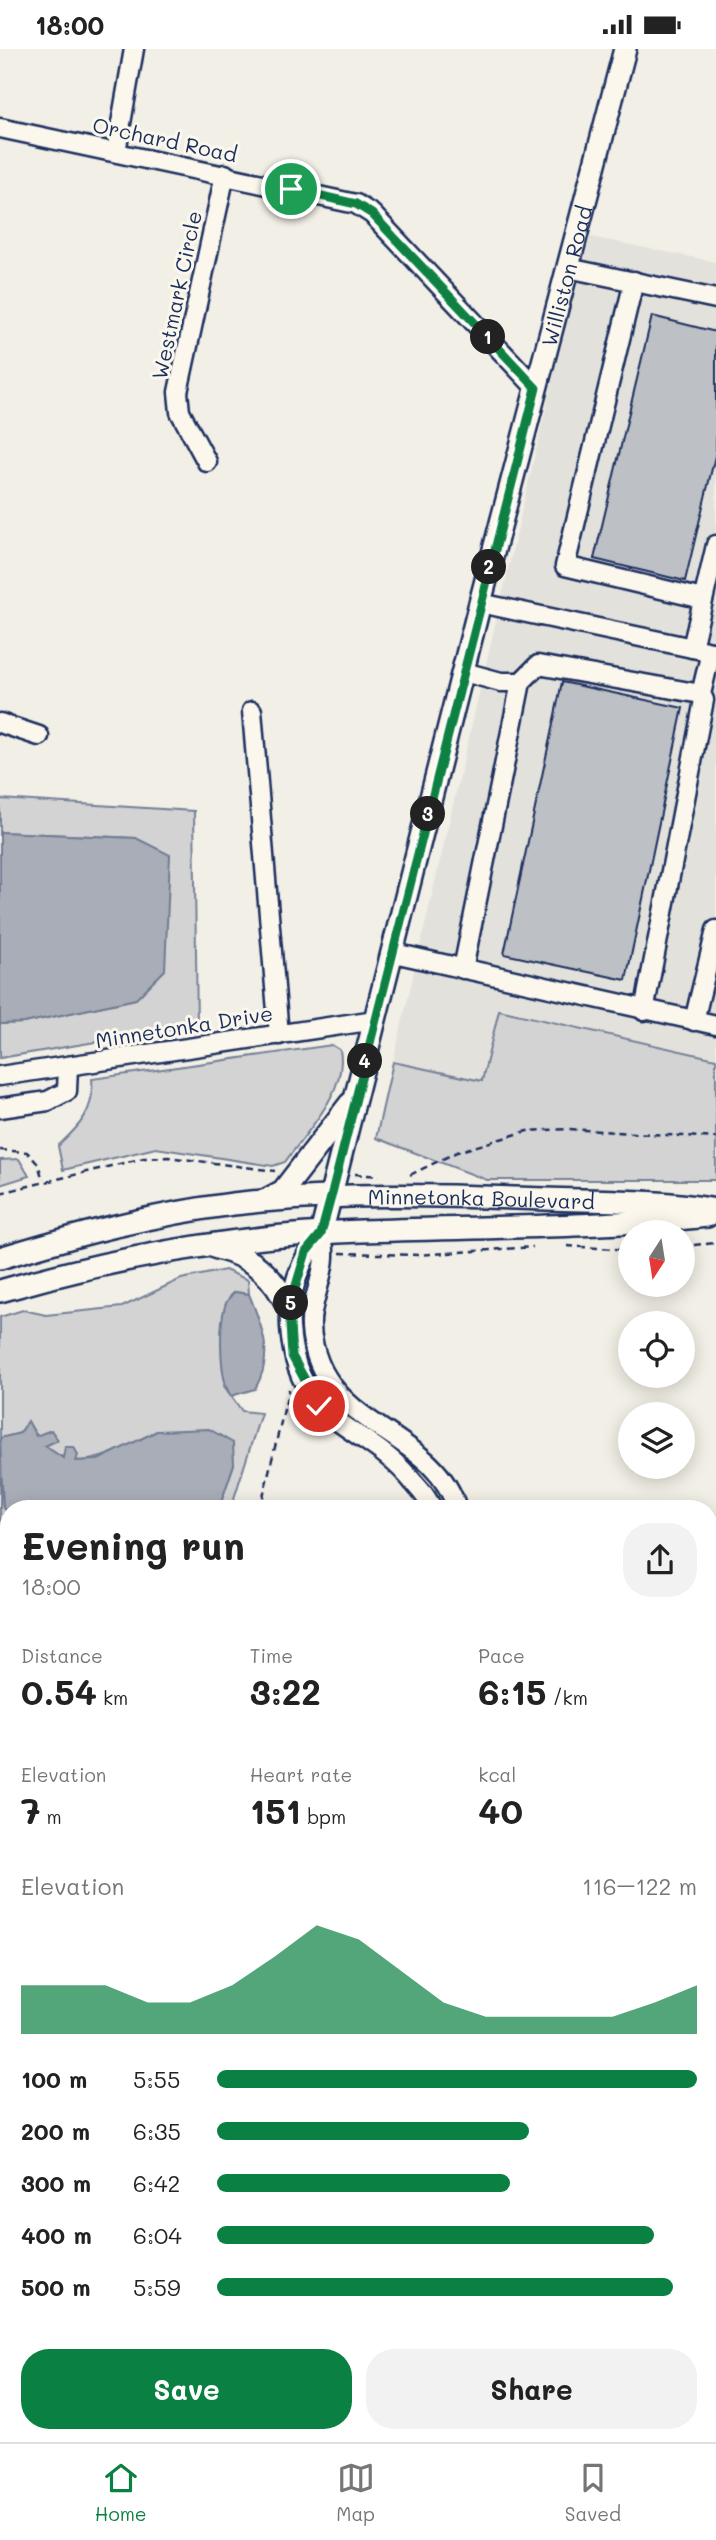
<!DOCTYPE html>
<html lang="en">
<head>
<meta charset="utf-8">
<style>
  :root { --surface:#fff; --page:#f2f2f2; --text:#222; --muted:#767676; --line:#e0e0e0; --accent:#0b8043 }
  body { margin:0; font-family:Mali,sans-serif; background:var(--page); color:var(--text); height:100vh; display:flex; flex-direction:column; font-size:26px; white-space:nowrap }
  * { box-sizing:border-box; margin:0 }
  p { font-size:23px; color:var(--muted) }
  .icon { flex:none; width:38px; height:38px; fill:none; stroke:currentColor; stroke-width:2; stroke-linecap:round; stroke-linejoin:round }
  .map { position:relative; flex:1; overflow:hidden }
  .details { position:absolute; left:0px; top:1451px; width:718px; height:943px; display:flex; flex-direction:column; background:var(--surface); border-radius:28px 28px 0 0; box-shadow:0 4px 18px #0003 }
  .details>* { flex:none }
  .needle { width:46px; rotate:192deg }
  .buttons { position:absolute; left:618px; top:1171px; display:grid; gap:14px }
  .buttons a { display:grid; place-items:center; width:77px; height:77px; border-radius:50%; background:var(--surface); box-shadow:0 4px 18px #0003; font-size:35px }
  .pin { position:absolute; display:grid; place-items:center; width:60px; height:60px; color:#fff; margin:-30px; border:4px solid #fff; border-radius:50%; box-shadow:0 2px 7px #0007 }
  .km { position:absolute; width:35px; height:35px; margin:-18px; border-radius:50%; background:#222; color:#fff; font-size:19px; line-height:35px; text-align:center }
  .round { display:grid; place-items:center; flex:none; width:74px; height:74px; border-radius:28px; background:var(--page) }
  .head { display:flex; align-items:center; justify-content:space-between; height:119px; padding:0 21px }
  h1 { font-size:38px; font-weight:800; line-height:52px }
  .figures { display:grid; grid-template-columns:repeat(3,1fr); gap:10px; height:119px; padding:7px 21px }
  .figures div { display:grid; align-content:center }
  .figures b { font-size:35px; font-weight:800 }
  .figures small { font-size:19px; font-weight:400 }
  .figures p { font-size:19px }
  .chart { height:196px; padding:14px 21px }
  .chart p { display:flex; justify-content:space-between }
  .chart svg { width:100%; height:126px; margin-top:7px; fill:var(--accent); opacity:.7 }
  .action { display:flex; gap:14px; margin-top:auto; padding:14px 21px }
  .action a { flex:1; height:80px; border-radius:28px; background:var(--accent); color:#fff; font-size:28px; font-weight:800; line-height:80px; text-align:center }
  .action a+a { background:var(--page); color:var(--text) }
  ul { padding:0 21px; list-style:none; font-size:23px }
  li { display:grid; grid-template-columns:112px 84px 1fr; align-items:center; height:52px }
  li i { height:18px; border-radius:9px; background:var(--accent) }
  .status { display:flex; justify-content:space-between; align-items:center; height:49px; padding:0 35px; background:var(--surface); direction:ltr }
  .status svg { height:19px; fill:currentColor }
  .dock { display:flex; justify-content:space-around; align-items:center; height:98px; border-top:2px solid var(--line); background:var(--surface); font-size:19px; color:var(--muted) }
  .dock a { display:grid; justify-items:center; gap:4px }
  .dock .current { color:var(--accent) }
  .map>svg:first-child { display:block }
  .built { fill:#e2e1dc }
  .green { fill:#d2d3d2; stroke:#768198; stroke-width:2 }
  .water { fill:#a9adb7; stroke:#707b93; stroke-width:2 }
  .building { fill:#bdc0c4; stroke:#1b2f5e; stroke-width:2 }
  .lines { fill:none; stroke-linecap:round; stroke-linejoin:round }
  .minor-casing { stroke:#1b2f5e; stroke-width:23 }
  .major-casing { stroke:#1b2f5e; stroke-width:26 }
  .path { stroke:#1b2f5e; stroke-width:2.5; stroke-dasharray:7 5; stroke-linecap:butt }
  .minor { stroke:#fbf7ec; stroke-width:18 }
  .major { stroke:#fbf7ec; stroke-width:21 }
  .route-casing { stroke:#fff; stroke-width:14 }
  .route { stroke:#0b8043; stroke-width:9 }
  .labels { text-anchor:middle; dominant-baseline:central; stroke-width:6; stroke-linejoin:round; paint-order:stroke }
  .street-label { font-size:21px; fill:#1b2f5e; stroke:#fbf7ec }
</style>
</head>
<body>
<div class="status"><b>18:00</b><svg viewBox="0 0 49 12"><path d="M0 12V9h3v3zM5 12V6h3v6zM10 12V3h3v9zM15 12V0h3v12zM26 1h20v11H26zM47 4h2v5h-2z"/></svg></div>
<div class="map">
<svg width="716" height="2393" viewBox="0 0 716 2393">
  <rect width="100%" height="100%" fill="#f2efe6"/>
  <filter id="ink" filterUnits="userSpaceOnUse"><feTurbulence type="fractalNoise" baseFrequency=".0143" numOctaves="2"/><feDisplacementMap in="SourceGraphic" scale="14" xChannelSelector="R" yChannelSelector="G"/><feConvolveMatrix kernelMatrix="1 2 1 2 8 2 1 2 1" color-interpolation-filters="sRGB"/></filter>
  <g filter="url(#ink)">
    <polygon class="built" points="586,187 716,213 716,1010 499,961 482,1032 393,1013"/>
    <g class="green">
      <polygon points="0,750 194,762 197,976 0,1009 0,975 24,974 135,950 136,789 0,783"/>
      <polygon points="499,961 716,1010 716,1131 487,1131 376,1089 393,1013 482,1032"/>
      <path d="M332,996L340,1001C348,1042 307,1082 285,1113L273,1117L156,1099L63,1121L58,1097C80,1077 95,1061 92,1030Z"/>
      <polygon points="19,1110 29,1127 0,1136 0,1111"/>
      <path d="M225,1221L248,1231L249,1245L234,1243L224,1337L242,1362L261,1364L231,1459H219L234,1415L157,1382C106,1407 65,1438 28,1373L0,1410V1268L23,1261L46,1266L122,1258L181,1230Z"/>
      <polygon points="0,1427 3,1458 9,1463 9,1599 0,1601"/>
    </g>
    <g class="water">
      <polygon points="0,783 136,789 170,806 165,921 136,950 24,974 0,975"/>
      <path d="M234,1243L249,1245C262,1278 275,1306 255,1340L231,1347C219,1331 219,1276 225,1257C226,1252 231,1247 234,1243Z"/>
      <polygon points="28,1372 36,1387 51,1381 58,1391 45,1397 63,1409 65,1398 74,1398 78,1406 76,1412 98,1411 157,1382 209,1380 233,1394 234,1415 219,1459 9,1460 9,1463 3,1459 0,1389 20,1384"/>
    </g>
    <g class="building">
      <polygon points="652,267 716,283 716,403 685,532 594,510"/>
      <polygon points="562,633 683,659 626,931 504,905"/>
    </g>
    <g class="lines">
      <g class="minor-casing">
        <g id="minor">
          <polyline points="0,79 356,155 372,165 536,339"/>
          <polyline points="116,103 134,0"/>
          <polyline points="568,219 716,250"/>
          <polyline points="634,232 565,517 703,550"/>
          <polyline points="207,413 180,363 178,343 225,125"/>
          <polyline points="480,554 716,604"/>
          <polyline points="692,599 716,496"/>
          <polyline points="464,623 501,633 521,633"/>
          <polyline points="252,662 279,986"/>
          <polyline points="0,674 39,687"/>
          <polyline points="394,904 716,976"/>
          <polyline points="463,920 521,633 538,616 701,645"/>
          <polyline points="644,962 704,651 701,645 711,603"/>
          <polyline points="694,972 716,881"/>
          <polyline points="0,1027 375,971"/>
          <polyline points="0,1059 48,1052 67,1042 68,1017"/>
          <path d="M321,1185C300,1209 288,1246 290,1278C297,1380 365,1372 414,1434C421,1442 429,1450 432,1460"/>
          <path d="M321,1185C330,1212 317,1235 312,1263C308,1284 316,1312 327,1329C360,1383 439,1395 457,1460"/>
          <polyline points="0,1890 9,1886"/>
          <polyline points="0,1922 9,1945"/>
          <polyline points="0,2106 9,2109"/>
          <polyline points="0,2352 9,2353"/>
          <polyline points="30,2385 30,2393"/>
          <polyline points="568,2393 570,2385"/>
        </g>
      </g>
      <g class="major-casing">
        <g id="major">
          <polyline points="266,1151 283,1142 350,1055"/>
          <path id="s1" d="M321,1185L480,554L625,0"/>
          <path d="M217,1199C253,1208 274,1227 289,1260"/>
          <path id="s2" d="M0,1209C76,1186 154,1165 233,1155C337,1143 442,1146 546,1150C603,1152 660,1151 716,1161"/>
          <path d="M0,1242C118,1208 238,1186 361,1182C476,1178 593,1179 707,1167"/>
        </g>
      </g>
      <g class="path">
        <polyline points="0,1101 27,1103 38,1115 43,1131"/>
        <polyline points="355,1125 379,1127"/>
        <polyline points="410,1126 457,1103 527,1082 569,1080 716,1089"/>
        <polyline points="0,1144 144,1109 168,1108 275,1122"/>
        <polyline points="567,1197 630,1201"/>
        <polyline points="682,1197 716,1194"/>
        <polyline points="340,1204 418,1206 533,1198"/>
        <polyline points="260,1460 289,1340"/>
        <polyline points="709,1667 716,1669"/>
      </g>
      <use href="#minor" class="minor"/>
      <use href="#major" class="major"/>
    </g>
  </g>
  <g class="lines" filter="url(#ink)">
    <g class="route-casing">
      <polyline id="route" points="291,140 356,155 372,165 536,339 331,1148 321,1185 306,1203 289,1260 292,1307 319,1357"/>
    </g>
    <use href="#route" class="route"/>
  </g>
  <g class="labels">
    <g class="street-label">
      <text transform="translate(165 90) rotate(12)">Orchard Road</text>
      <text stroke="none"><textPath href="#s1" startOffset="989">Williston Road</textPath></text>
      <text transform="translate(176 246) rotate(-78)">Westmark Circle</text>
      <text transform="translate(184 977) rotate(-9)">Minnetonka Drive</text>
      <text stroke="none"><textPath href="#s2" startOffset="488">Minnetonka Boulevard</textPath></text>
    </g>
  </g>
</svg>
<div class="buttons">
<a><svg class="needle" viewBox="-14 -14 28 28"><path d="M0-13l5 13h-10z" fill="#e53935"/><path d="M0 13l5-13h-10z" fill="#767676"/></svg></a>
<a><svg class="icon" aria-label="locate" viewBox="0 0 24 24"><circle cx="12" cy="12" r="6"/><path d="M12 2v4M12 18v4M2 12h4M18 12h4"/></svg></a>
<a><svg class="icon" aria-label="layers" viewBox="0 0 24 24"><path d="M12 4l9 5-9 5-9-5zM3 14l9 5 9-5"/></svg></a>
</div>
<div class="pin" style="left:291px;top:140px;background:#1e9e55"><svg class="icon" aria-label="arrive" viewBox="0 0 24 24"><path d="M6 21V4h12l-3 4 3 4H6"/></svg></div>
<div class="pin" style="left:319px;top:1357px;background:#d93025"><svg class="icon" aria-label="check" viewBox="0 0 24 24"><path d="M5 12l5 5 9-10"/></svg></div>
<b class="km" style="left:488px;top:288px">1</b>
<b class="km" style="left:489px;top:518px">2</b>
<b class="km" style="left:428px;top:765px">3</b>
<b class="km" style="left:365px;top:1012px">4</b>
<b class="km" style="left:291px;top:1254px">5</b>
<section class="details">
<div class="head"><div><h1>Evening run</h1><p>18:00</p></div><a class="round"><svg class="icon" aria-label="share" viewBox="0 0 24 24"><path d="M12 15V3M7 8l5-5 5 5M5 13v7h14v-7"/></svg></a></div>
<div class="figures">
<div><p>Distance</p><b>0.54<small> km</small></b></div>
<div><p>Time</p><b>3:22</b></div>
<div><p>Pace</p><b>6:15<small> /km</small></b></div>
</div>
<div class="figures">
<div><p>Elevation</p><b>7<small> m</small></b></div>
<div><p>Heart rate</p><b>151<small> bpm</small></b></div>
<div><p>kcal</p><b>40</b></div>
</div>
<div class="chart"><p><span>Elevation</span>116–122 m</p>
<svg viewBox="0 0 160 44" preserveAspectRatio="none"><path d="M0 44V27L10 27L20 27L30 33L40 33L50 27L60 17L70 6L80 11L90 22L100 33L110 38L120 38L130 38L140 38L150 33L160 27V44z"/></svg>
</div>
<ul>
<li><b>100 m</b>5:55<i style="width:100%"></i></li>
<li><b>200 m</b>6:35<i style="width:65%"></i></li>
<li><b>300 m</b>6:42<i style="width:61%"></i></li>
<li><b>400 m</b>6:04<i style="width:91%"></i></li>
<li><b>500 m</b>5:59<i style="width:95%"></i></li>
</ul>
<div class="action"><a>Save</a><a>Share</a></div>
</section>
</div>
<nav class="dock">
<a class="current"><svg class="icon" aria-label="home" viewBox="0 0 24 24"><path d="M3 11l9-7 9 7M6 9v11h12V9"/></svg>Home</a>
<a><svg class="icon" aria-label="map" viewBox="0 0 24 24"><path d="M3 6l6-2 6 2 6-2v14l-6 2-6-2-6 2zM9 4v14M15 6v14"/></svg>Map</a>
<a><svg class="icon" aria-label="saved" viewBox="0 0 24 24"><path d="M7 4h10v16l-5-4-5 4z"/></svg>Saved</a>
</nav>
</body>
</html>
